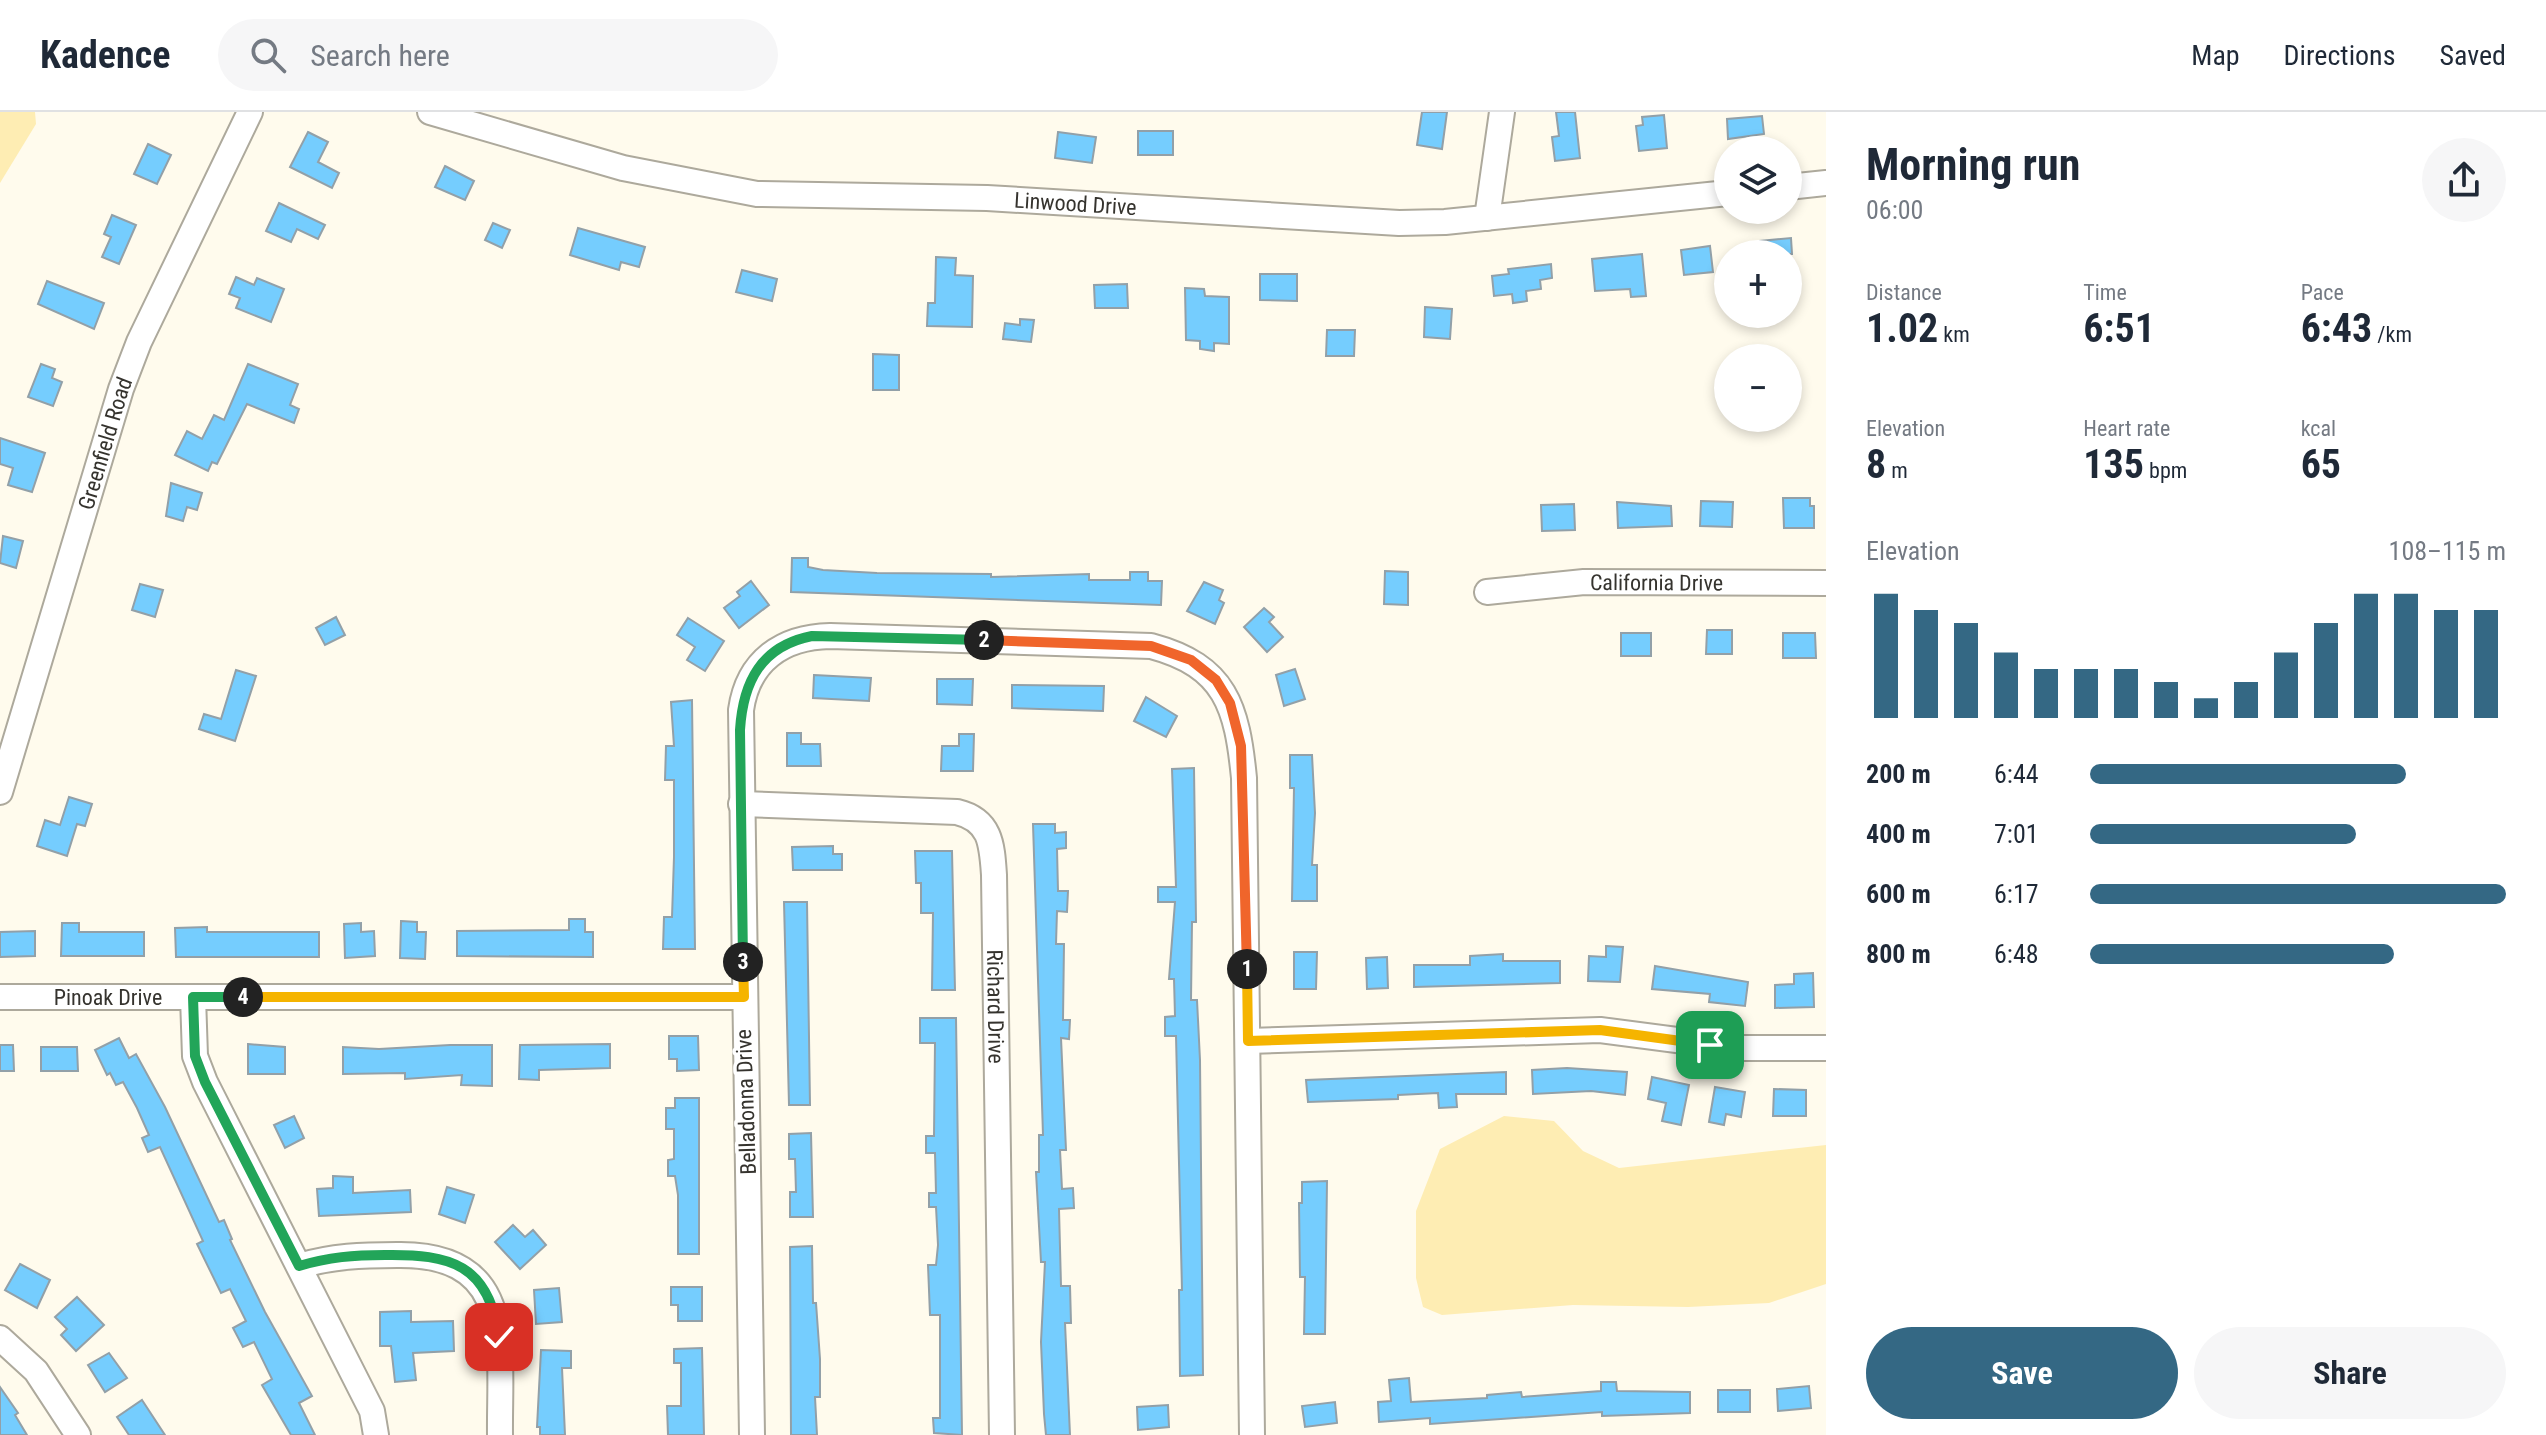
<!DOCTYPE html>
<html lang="en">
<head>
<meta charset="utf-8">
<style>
  :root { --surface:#fff; --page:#f6f6f7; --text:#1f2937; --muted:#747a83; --line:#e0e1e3; --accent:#346884 }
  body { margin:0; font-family:"Roboto Condensed",sans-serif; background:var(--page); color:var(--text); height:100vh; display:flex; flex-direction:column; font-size:30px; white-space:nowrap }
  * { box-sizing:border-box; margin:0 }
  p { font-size:26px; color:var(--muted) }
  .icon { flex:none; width:44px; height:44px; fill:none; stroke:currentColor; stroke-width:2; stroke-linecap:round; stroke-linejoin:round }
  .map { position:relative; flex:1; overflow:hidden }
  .panel { display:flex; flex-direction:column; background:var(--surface); width:720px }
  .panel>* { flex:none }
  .buttons { position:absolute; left:1714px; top:24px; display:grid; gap:16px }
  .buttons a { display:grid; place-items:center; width:88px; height:88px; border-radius:50%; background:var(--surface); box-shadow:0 4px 12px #0003; font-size:40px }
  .pin { position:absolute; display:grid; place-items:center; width:68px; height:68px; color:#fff; margin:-34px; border-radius:16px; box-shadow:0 4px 12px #0006 }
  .km { position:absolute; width:40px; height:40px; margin:-20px; border-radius:50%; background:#222; color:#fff; font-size:22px; line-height:40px; text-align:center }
  .round { display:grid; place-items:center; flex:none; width:84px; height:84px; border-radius:42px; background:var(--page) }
  .summary { display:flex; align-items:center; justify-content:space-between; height:136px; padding:0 40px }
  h1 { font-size:44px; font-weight:700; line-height:60px }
  .figures { display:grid; grid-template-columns:repeat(3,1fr); gap:12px; height:136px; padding:8px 40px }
  .figures div { display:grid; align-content:center }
  .figures b { font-size:40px; font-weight:700 }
  .figures small { font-size:22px; font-weight:400 }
  .figures p { font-size:22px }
  .chart { height:224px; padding:16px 40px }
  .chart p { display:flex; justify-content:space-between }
  .chart svg { width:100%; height:144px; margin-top:8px; stroke:var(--accent); stroke-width:6 }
  .cta { display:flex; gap:16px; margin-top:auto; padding:16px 40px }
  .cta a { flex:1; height:92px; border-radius:48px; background:var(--accent); color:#fff; font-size:32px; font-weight:700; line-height:92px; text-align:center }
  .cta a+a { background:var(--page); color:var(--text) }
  ul { padding:0 40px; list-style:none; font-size:26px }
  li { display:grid; grid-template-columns:128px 96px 1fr; align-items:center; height:60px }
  li i { height:20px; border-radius:10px; background:var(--accent) }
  header { display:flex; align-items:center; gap:48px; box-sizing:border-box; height:112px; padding:0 40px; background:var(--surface); border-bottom:2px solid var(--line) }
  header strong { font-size:38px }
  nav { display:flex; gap:44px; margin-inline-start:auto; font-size:28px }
  .search { width:560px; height:72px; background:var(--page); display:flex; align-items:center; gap:20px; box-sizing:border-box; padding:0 28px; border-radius:44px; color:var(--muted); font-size:30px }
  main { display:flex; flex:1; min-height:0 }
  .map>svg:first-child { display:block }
  .green { fill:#feedb3 }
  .building { fill:#75cdfe; stroke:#92a0a8; stroke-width:2 }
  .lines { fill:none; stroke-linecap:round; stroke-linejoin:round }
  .minor-casing { stroke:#ada99c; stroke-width:28 }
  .minor { stroke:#fff; stroke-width:24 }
  .split-1-casing { stroke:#fff; stroke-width:16 }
  .split-2-casing { stroke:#fff; stroke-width:16 }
  .split-3-casing { stroke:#fff; stroke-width:16 }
  .split-4-casing { stroke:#fff; stroke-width:16 }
  .split-5-casing { stroke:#fff; stroke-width:16 }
  .split-1 { stroke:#f5b400; stroke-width:10 }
  .split-2 { stroke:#f0652b; stroke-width:10 }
  .split-3 { stroke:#22a559; stroke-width:10 }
  .split-4 { stroke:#f5b400; stroke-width:10 }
  .split-5 { stroke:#22a559; stroke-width:10 }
  .labels { text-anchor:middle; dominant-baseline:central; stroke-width:7; stroke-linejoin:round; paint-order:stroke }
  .street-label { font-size:22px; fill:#35332e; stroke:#fff }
</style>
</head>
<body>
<header>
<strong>Kadence</strong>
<div class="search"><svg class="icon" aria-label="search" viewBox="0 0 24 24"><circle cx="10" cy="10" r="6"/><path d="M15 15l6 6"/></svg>Search here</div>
<nav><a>Map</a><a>Directions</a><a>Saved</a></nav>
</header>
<main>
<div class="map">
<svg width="1826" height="1323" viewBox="0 0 1826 1323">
  <rect width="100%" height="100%" fill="#fffbed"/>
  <g class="green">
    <polygon points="0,0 35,0 36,12 0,71"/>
    <polygon points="1504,1004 1554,1009 1583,1039 1619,1056 1826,1033 1826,1172 1769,1191 1688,1195 1573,1193 1442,1203 1423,1195 1416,1166 1416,1099 1440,1037"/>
  </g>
  <g class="building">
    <polygon points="1422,0 1447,0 1442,37 1417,33"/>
    <polygon points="1556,0 1575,0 1580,46 1555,49 1552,25 1559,24"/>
    <polygon points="1664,3 1667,36 1639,39 1636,14 1643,13 1642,5"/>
    <polygon points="1762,4 1764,22 1728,27 1727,7"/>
    <rect x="1138" y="19" width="35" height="24"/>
    <polygon points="308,20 328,30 318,50 339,61 332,76 290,55"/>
    <polygon points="1058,20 1096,25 1092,51 1055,46"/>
    <polygon points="148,32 171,43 157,72 134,62"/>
    <polygon points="445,54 474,69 465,88 435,75"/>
    <polygon points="279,91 325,113 318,127 297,117 291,130 266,119"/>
    <polygon points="112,103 136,113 119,152 102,145 111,125 104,122"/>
    <polygon points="493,111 510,118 502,136 485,128"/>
    <polygon points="578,116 645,135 639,155 621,150 619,158 570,143"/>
    <polygon points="1791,126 1792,142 1761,142 1760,129"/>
    <polygon points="1710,134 1713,160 1684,163 1681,138"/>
    <polygon points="1642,142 1646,184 1631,185 1630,177 1595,179 1592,147"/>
    <polygon points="936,145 956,146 955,163 973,164 972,215 927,214 928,191 935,191"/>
    <polygon points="1551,152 1552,166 1540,168 1541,177 1526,179 1527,189 1513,191 1512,182 1494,184 1492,164 1509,162 1508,157"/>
    <polygon points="742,158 777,167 772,189 736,180"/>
    <polygon points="1260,162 1297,162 1297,189 1260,188"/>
    <polygon points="236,165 254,173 257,166 284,177 271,210 236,196 240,186 229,182"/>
    <polygon points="47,169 104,191 94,217 38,192"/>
    <polygon points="1127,172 1128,196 1095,196 1094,173"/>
    <polygon points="1185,176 1204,177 1205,184 1229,185 1229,232 1214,231 1214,239 1200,237 1200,229 1186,228"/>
    <polygon points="1425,195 1452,197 1450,227 1424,225"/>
    <polygon points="1020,207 1034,208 1031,230 1003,227 1005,211 1020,213"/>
    <polygon points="1327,218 1355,218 1354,244 1326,244"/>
    <polygon points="873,242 899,243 899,278 873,278"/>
    <polygon points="41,252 55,257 52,266 62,270 53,294 28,285"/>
    <polygon points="248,252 298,272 290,293 299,297 294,311 247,292 217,352 212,350 208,359 175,343 187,319 202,327 214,303 224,308"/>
    <polygon points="0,326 45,341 32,380 8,373 13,356 0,352"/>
    <polygon points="171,371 202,381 197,398 187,395 183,409 166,404"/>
    <polygon points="1783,386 1810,386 1810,394 1814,394 1814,416 1784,416"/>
    <polygon points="1701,389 1733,390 1732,415 1700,414"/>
    <polygon points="1617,390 1671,394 1672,414 1618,416"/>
    <polygon points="1574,392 1575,418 1542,419 1541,393"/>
    <polygon points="3,424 23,429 16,456 0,451"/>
    <polygon points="792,446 808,446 808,455 823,458 877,461 991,462 991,465 1089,462 1089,468 1130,468 1130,460 1148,460 1148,469 1162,469 1161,493 791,480"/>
    <polygon points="1385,459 1408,460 1408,493 1384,492"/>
    <polygon points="751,469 769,493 739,516 724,496 740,484 737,480"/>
    <polygon points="1204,470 1223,478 1219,488 1224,491 1215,512 1187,499"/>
    <polygon points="140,472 163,478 155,505 132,498"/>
    <polygon points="1264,496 1274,505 1269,510 1283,525 1267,540 1244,515"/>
    <polygon points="336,505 345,523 325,533 316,516"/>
    <polygon points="688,506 724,529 705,559 687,548 695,535 677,523"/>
    <polygon points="1707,518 1732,518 1732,542 1706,542"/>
    <rect x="1621" y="521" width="30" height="23"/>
    <polygon points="1783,521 1815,521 1816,546 1783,546"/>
    <polygon points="1295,557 1305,587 1284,594 1276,563"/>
    <polygon points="236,558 256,564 235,629 199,617 204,602 221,607"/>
    <polygon points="814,563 871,566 869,589 813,586"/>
    <polygon points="937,567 973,567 972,593 937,592"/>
    <polygon points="1012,573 1104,574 1103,599 1012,596"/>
    <polygon points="1146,585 1177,604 1166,625 1134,609"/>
    <polygon points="692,588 695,837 663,837 664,805 672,805 674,745 674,668 665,668 666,634 674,634 671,590"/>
    <polygon points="787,621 801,621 801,632 820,632 821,654 787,654"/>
    <polygon points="959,622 974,622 973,659 941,659 942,634 959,634"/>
    <polygon points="1290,643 1312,643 1315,701 1312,753 1317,753 1317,789 1292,789 1294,676 1290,676"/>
    <polygon points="1194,656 1196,810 1192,810 1191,888 1197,888 1200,948 1203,1263 1180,1264 1179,1178 1182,1178 1176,924 1165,924 1165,905 1175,904 1174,867 1169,867 1175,790 1158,790 1158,775 1176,775 1172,657"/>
    <polygon points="69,685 92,692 85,714 77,712 67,744 37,734 45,708 60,713"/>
    <polygon points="1033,712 1055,712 1055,721 1066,720 1066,736 1057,737 1058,779 1068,779 1067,800 1057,799 1056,832 1064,832 1063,908 1070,908 1069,927 1061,926 1066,1038 1060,1038 1062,1077 1073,1076 1074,1096 1059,1097 1061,1174 1070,1174 1071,1211 1065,1211 1070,1323 1046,1323 1044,1302 1041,1230 1045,1150 1041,1150 1036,1060 1039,1060 1039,1023 1043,1023"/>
    <polygon points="833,734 833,742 842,742 842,758 793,758 792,735"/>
    <polygon points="915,739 952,739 955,878 932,878 933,801 921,801 921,771 916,771"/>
    <polygon points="784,790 807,790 810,993 789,993"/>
    <polygon points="569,807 585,807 585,820 593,820 593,845 457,844 457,819 569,818"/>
    <polygon points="401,809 417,810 417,820 426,820 425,847 400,846"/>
    <polygon points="62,811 79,811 79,820 144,820 144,844 61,844"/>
    <polygon points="361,811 361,820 374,819 375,844 345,846 344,812"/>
    <polygon points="207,815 207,820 319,820 319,845 176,845 175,816"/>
    <polygon points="35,819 35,844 0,845 0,820"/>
    <polygon points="1606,834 1623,835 1620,870 1588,869 1589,844 1606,845"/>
    <polygon points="1294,840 1317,840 1316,877 1294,877"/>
    <polygon points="1503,842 1503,849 1560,849 1560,871 1414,875 1414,853 1470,853 1470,844"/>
    <polygon points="1387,845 1388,876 1367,877 1366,846"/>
    <polygon points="1655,854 1748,870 1745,894 1709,890 1710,882 1652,877"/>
    <polygon points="1813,861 1814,895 1775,896 1775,873 1794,872 1794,862"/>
    <polygon points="920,906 956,906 962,1323 934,1321 933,1306 940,1306 940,1203 930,1203 928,1153 936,1153 938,1133 936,1095 929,1095 929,1081 936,1081 935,1041 926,1041 926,1024 934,1024 935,931 920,931"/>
    <polygon points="669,924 698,924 699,958 677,959 677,947 669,947"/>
    <polygon points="119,926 129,946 136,942 165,995 219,1110 224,1108 232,1127 230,1128 265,1200 312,1284 299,1291 315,1323 291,1323 262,1273 272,1267 254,1230 243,1235 233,1216 246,1209 230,1177 221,1181 197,1132 203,1129 160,1035 148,1040 142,1026 149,1023 137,996 123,970 116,973 110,961 107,963 95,938"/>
    <polygon points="248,932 285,935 285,962 248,962"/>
    <polygon points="610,932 610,956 539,958 539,968 519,967 520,933"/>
    <polygon points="0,933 13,933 14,959 0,959"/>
    <polygon points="450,933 492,933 492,974 461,973 462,963 405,967 405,961 343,962 343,935 379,937"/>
    <polygon points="41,935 77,935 78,959 41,959"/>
    <polygon points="1567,956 1627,960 1625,983 1591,979 1533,982 1532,958"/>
    <polygon points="1506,960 1506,982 1456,982 1457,995 1439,996 1438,981 1398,983 1398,987 1308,990 1306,968"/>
    <polygon points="1652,965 1689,973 1681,1013 1662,1009 1666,991 1648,987"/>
    <polygon points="1715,975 1745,980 1741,1005 1726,1002 1724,1013 1709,1010"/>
    <polygon points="1774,977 1806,978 1806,1004 1773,1004"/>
    <polygon points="675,986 699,986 699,1142 678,1142 678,1083 675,1064 668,1064 668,1048 674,1047 674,1017 666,1017 666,996 675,996"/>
    <polygon points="294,1004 304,1026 285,1036 274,1013"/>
    <polygon points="811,1021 813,1105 790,1105 790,1080 796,1080 795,1047 789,1047 789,1022"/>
    <polygon points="333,1064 353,1065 353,1081 410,1078 411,1100 319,1104 317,1077 333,1076"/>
    <polygon points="1327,1069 1325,1222 1304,1222 1305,1165 1300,1165 1299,1091 1302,1091 1302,1070"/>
    <polygon points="447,1075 474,1083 465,1111 439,1102"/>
    <polygon points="513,1113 525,1125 533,1118 546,1133 520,1157 495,1130"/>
    <polygon points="812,1134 813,1191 816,1191 820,1247 820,1285 815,1285 817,1323 791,1323 790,1135"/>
    <polygon points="20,1152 50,1168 37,1196 5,1178"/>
    <polygon points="671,1175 702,1175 702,1209 678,1209 678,1193 671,1193"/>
    <polygon points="559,1176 562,1210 536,1212 534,1178"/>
    <polygon points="77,1185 104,1213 76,1239 61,1223 67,1217 55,1205"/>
    <polygon points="411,1199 411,1210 453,1209 454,1239 413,1241 416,1268 395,1270 391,1234 380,1234 380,1200"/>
    <polygon points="702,1236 704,1323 668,1323 667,1294 681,1294 681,1251 674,1251 674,1237"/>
    <polygon points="541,1238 571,1239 571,1256 562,1256 565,1323 540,1323 540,1315 537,1315"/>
    <polygon points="109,1241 127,1266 105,1280 88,1253"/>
    <polygon points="1409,1266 1411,1290 1487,1286 1487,1283 1521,1280 1522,1285 1601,1279 1601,1270 1616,1270 1617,1279 1690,1280 1690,1301 1602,1304 1602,1300 1430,1312 1430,1306 1379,1310 1378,1290 1391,1289 1389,1268"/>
    <polygon points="1809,1274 1811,1296 1778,1299 1777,1277"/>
    <polygon points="0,1275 18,1301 15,1303 27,1323 0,1323"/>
    <rect x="1718" y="1278" width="32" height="22"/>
    <polygon points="142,1288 165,1323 129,1323 117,1305"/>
    <polygon points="1335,1290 1337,1311 1305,1315 1302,1294"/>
    <polygon points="1168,1293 1169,1315 1138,1318 1137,1295"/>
  </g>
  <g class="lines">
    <g class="minor-casing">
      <g id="minor">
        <path id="s1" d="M430,0L623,56L757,82L987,86L1399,111L1445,110L1728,81"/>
        <polyline points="1788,75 1826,71"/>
        <polyline points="1487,106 1502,0"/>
        <path id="s2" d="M1487,480L1584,470L1826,471"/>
        <path id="s3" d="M0,680L121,277L139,230L250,0"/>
        <path id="s4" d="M741,692L957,700C991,708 992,733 994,763L1002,1323"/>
        <path id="s5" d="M0,885H744"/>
        <polyline points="193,885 195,944 205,970 372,1299 376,1323"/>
        <polyline points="1248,929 1600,918 1738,936 1826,936"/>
        <path d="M299,1154C333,1144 362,1143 397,1143C517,1141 499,1235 500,1323"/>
        <polyline points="0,1226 36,1259 78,1323"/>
        <path d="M752,1323L741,598C748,549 782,525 830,524L1151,534C1226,554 1237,595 1244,666L1252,1323"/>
      </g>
    </g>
    <use href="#minor" class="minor"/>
  </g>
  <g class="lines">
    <g class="split-1-casing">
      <polyline id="split-1" points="1247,857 1248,929 1600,918 1710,933"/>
    </g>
    <g class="split-2-casing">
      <polyline id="split-2" points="984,528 1151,534 1191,548 1216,568 1230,591 1241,634 1247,857"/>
    </g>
    <g class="split-3-casing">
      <path id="split-3" d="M743,850L740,618C743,570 761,534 812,524L984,528"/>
    </g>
    <g class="split-4-casing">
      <polyline id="split-4" points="243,885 744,885 743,850"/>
    </g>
    <g class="split-5-casing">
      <path id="split-5" d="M243,885H193L195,944L205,970L299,1154C329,1145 354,1143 385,1143C450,1142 489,1152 499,1225"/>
    </g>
    <use href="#split-1" class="split-1"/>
    <use href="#split-2" class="split-2"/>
    <use href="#split-3" class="split-3"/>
    <use href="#split-4" class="split-4"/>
    <use href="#split-5" class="split-5"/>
  </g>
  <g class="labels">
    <g class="street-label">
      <text stroke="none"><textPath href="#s1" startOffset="656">Linwood Drive</textPath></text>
      <text stroke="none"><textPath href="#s3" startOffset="364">Greenfield Road</textPath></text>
      <text stroke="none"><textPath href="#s2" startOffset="170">California Drive</textPath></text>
      <text stroke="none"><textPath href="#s5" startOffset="108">Pinoak Drive</textPath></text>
      <text stroke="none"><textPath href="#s4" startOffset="428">Richard Drive</textPath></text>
      <text transform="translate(746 990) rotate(-92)">Belladonna Drive</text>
    </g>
  </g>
</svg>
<div class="buttons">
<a><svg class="icon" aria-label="layers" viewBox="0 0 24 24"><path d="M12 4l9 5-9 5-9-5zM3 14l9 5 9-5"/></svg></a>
<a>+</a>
<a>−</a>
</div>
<div class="pin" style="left:1710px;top:933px;background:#1e9e55"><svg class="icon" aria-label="arrive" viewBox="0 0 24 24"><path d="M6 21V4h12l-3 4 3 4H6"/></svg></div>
<div class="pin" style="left:499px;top:1225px;background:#d93025"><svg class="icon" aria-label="check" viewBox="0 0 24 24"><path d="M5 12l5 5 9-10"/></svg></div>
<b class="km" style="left:1247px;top:857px">1</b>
<b class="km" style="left:984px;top:528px">2</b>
<b class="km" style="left:743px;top:850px">3</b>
<b class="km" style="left:243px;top:885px">4</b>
</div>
<section class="panel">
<div class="summary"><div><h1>Morning run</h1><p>06:00</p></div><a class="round"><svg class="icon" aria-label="share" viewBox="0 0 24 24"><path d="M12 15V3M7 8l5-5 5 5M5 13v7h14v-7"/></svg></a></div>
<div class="figures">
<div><p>Distance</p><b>1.02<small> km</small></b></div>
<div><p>Time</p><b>6:51</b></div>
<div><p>Pace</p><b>6:43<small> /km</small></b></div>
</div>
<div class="figures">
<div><p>Elevation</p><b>8<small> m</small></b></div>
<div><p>Heart rate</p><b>135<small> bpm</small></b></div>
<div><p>kcal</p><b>65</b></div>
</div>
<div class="chart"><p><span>Elevation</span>108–115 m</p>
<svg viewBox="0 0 160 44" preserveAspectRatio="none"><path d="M5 44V6M15 44V11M25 44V15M35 44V24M45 44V29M55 44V29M65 44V29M75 44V33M85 44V38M95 44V33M105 44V24M115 44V15M125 44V6M135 44V6M145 44V11M155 44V11"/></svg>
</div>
<ul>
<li><b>200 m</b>6:44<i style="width:76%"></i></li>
<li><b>400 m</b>7:01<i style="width:64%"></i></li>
<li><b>600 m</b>6:17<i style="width:100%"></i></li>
<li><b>800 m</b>6:48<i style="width:73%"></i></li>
</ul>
<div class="cta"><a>Save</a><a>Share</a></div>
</section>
</main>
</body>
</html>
